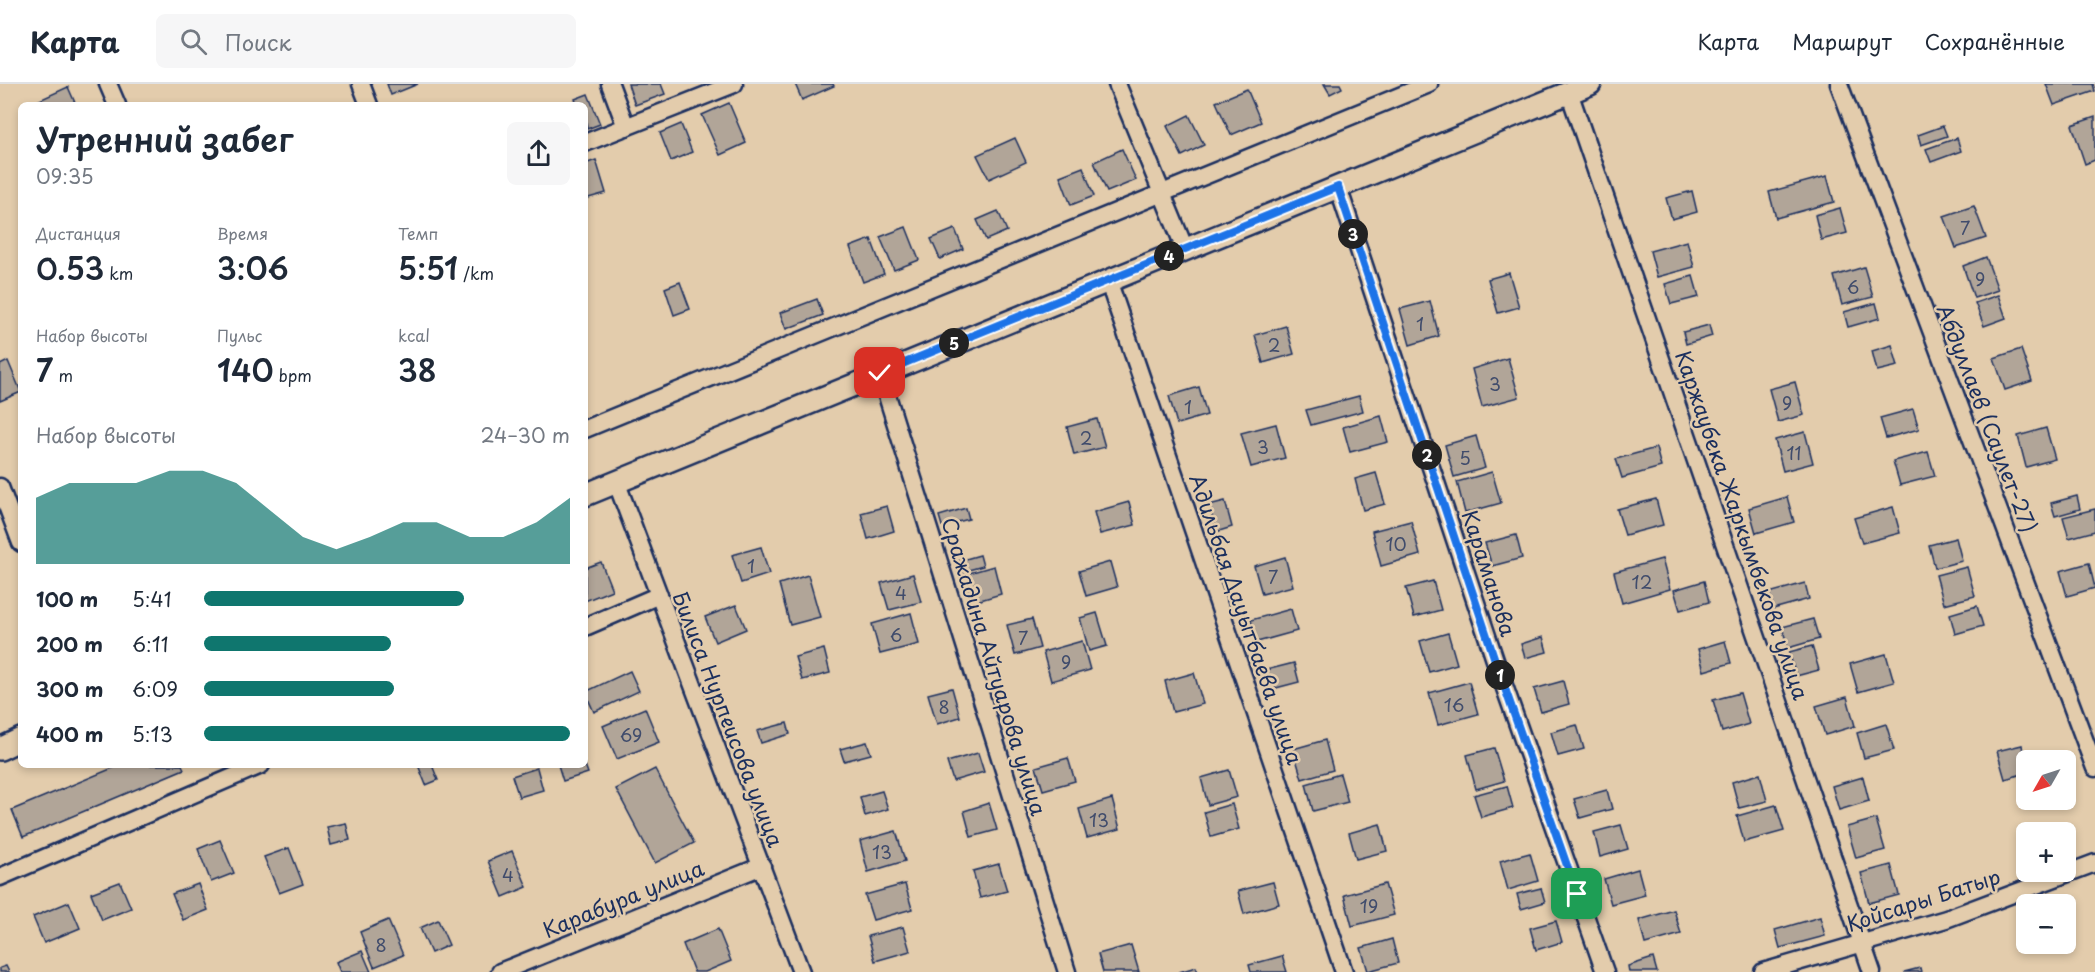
<!DOCTYPE html>
<html lang="ru">
<head>
<meta charset="utf-8">
<style>
  :root { --surface:#fff; --page:#f6f6f7; --text:#1f2937; --muted:#747a83; --line:#e0e1e3; --accent:#0f766e }
  body { margin:0; font-family:"Playpen Sans",sans-serif; background:var(--page); color:var(--text); height:100vh; display:flex; flex-direction:column; font-size:22px; white-space:nowrap }
  * { box-sizing:border-box; margin:0 }
  p { font-size:20px; color:var(--muted) }
  .icon { flex:none; width:33px; height:33px; fill:none; stroke:currentColor; stroke-width:2; stroke-linecap:round; stroke-linejoin:round }
  .map { position:relative; flex:1; overflow:hidden }
  .sheet { position:absolute; left:18px; top:18px; width:570px; height:666px; display:flex; flex-direction:column; background:var(--surface); border-radius:9px; box-shadow:0 3px 9px #0003 }
  .sheet>* { flex:none }
  .needle { width:39px; rotate:231deg }
  .fabs { position:absolute; left:2016px; top:666px; display:grid; gap:12px }
  .fabs a { display:grid; place-items:center; width:60px; height:60px; border-radius:9px; background:var(--surface); box-shadow:0 3px 9px #0003; font-size:30px }
  .pin { position:absolute; display:grid; place-items:center; width:51px; height:51px; color:#fff; margin:-26px; border-radius:12px; box-shadow:0 3px 9px #0006 }
  .km { position:absolute; width:30px; height:30px; margin:-15px; border-radius:50%; background:#222; color:#fff; font-size:16px; line-height:30px; text-align:center }
  .round { display:grid; place-items:center; flex:none; width:63px; height:63px; border-radius:9px; background:var(--page) }
  .head { display:flex; align-items:center; justify-content:space-between; height:102px; padding:0 18px }
  h1 { font-size:33px; font-weight:600; line-height:45px }
  .stats { display:grid; grid-template-columns:repeat(3,1fr); gap:9px; height:102px; padding:6px 18px }
  .stats div { display:grid; align-content:center }
  .stats b { font-size:30px; font-weight:600 }
  .stats small { font-size:16px; font-weight:400 }
  .stats p { font-size:16px }
  .chart { height:168px; padding:12px 18px }
  .chart p { display:flex; justify-content:space-between }
  .chart svg { width:100%; height:108px; margin-top:6px; fill:var(--accent); opacity:.7 }
  ul { padding:0 18px; list-style:none; font-size:20px }
  li { display:grid; grid-template-columns:96px 72px 1fr; align-items:center; height:45px }
  li i { height:15px; border-radius:8px; background:var(--accent) }
  header { display:flex; align-items:center; gap:36px; box-sizing:border-box; height:84px; padding:0 30px; background:var(--surface); border-bottom:2px solid var(--line) }
  header strong { font-size:28px }
  nav { display:flex; gap:33px; margin-inline-start:auto; font-size:21px }
  .search { width:420px; height:54px; background:var(--page); display:flex; align-items:center; gap:15px; box-sizing:border-box; padding:0 21px; border-radius:9px; color:var(--muted); font-size:22px }
  .map>svg:first-child { display:block }
  .building { fill:#b1a598; stroke:#1b2f5e; stroke-width:1.5 }
  .lines { fill:none; stroke-linecap:round; stroke-linejoin:round }
  .minor-casing { stroke:#1b2f5e; stroke-width:21 }
  .major-casing { stroke:#1b2f5e; stroke-width:26 }
  .minor { stroke:#e3ccac; stroke-width:16 }
  .major { stroke:#e3ccac; stroke-width:21 }
  .route-casing { stroke:#fff; stroke-width:12 }
  .route { stroke:#1a73e8; stroke-width:8 }
  .labels { text-anchor:middle; dominant-baseline:central; stroke-width:5; stroke-linejoin:round; paint-order:stroke }
  .number-label { font-size:18px; fill:#404c6c }
  .street-label { font-size:21px; fill:#1b2f5e; stroke:#e3ccac }
</style>
</head>
<body>
<header>
<strong>Карта</strong>
<div class="search"><svg class="icon" aria-label="search" viewBox="0 0 24 24"><circle cx="10" cy="10" r="6"/><path d="M15 15l6 6"/></svg>Поиск</div>
<nav><a>Карта</a><a>Маршрут</a><a>Сохранённые</a></nav>
</header>
<div class="map">
<svg width="2095" height="888" viewBox="0 0 2095 888">
  <rect width="100%" height="100%" fill="#e3ccac"/>
  <filter id="ink" filterUnits="userSpaceOnUse"><feTurbulence type="fractalNoise" baseFrequency=".0167" numOctaves="2"/><feDisplacementMap in="SourceGraphic" scale="12" xChannelSelector="R" yChannelSelector="G"/><feConvolveMatrix kernelMatrix="1 2 1 2 8 2 1 2 1" color-interpolation-filters="sRGB"/></filter>
  <g filter="url(#ink)">
    <g class="building">
      <polygon points="387,0 418,0 391,11"/>
      <polygon points="628,0 661,0 665,10 635,21"/>
      <polygon points="795,0 833,0 834,2 802,16"/>
      <polygon points="1324,0 1340,0 1342,4 1330,10"/>
      <polygon points="2046,0 2093,0 2095,7 2054,21"/>
      <polygon points="68,3 76,21 34,21 33,19"/>
      <polygon points="1247,5 1261,38 1231,51 1216,18"/>
      <polygon points="588,10 600,40 587,45 585,21 577,21 575,15"/>
      <polygon points="729,19 746,59 720,71 702,31"/>
      <polygon points="1189,31 1204,61 1182,72 1167,42"/>
      <polygon points="2095,33 2095,76 2085,80 2072,41"/>
      <polygon points="681,40 692,68 671,77 660,49"/>
      <polygon points="1943,42 1947,52 1921,61 1918,51"/>
      <polygon points="1015,54 1026,78 989,95 977,71"/>
      <polygon points="1957,54 1961,67 1931,78 1926,65"/>
      <polygon points="1122,65 1136,96 1107,108 1094,78"/>
      <polygon points="596,76 606,109 585,115 585,80"/>
      <polygon points="1083,83 1094,112 1071,121 1060,92"/>
      <polygon points="1827,92 1834,118 1776,134 1769,108"/>
      <polygon points="1692,107 1697,128 1672,135 1666,114"/>
      <polygon points="1974,122 1986,154 1956,164 1944,132"/>
      <polygon points="1840,124 1847,149 1821,156 1815,131"/>
      <polygon points="998,127 1007,147 986,156 977,136"/>
      <polygon points="906,143 919,176 894,186 880,153"/>
      <polygon points="955,145 963,165 940,175 931,155"/>
      <polygon points="871,155 884,190 863,198 850,163"/>
      <polygon points="1687,157 1694,183 1657,193 1650,167"/>
      <polygon points="1986,173 1998,206 1974,214 1963,182"/>
      <polygon points="1864,183 1873,213 1842,221 1834,192"/>
      <polygon points="1509,189 1519,223 1498,229 1488,195"/>
      <polygon points="1693,192 1699,213 1671,220 1665,200"/>
      <polygon points="680,198 690,225 674,231 665,204"/>
      <polygon points="1998,211 2006,234 1984,242 1975,219"/>
      <polygon points="817,215 823,231 786,245 780,229"/>
      <polygon points="1430,217 1439,252 1410,261 1400,225"/>
      <polygon points="1876,219 1880,234 1848,243 1844,228"/>
      <polygon points="1709,241 1712,252 1686,260 1683,248"/>
      <polygon points="1286,242 1294,270 1263,279 1255,251"/>
      <polygon points="1892,261 1898,282 1877,287 1872,267"/>
      <polygon points="2021,265 2032,297 2005,306 1994,274"/>
      <polygon points="1508,274 1519,313 1482,323 1472,285"/>
      <polygon points="8,277 21,308 0,317 0,281"/>
      <polygon points="1795,298 1804,331 1778,338 1769,305"/>
      <polygon points="1199,303 1207,331 1177,340 1169,312"/>
      <polygon points="1359,312 1363,327 1311,341 1306,326"/>
      <polygon points="1913,325 1919,345 1886,354 1880,334"/>
      <polygon points="1381,332 1388,358 1350,368 1343,343"/>
      <polygon points="1097,335 1105,363 1074,371 1067,343"/>
      <polygon points="1276,340 1285,374 1251,383 1241,349"/>
      <polygon points="2046,344 2055,375 2026,383 2018,352"/>
      <polygon points="1805,348 1813,379 1783,387 1775,356"/>
      <polygon points="1476,352 1485,384 1454,393 1445,361"/>
      <polygon points="1656,364 1661,383 1622,394 1616,375"/>
      <polygon points="1928,368 1935,392 1900,401 1893,377"/>
      <polygon points="1492,388 1501,419 1465,429 1457,398"/>
      <polygon points="1376,389 1385,420 1363,426 1355,395"/>
      <polygon points="2077,412 2080,425 2055,432 2051,419"/>
      <polygon points="1787,413 1794,438 1756,449 1749,424"/>
      <polygon points="1656,415 1663,441 1625,451 1617,425"/>
      <polygon points="1225,417 1232,443 1216,448 1209,421"/>
      <polygon points="1129,418 1135,441 1100,450 1094,428"/>
      <polygon points="887,422 894,447 868,455 861,429"/>
      <polygon points="1893,423 1900,449 1862,459 1854,434"/>
      <polygon points="966,424 969,435 942,442 939,432"/>
      <polygon points="2095,425 2095,447 2069,454 2063,433"/>
      <polygon points="1411,437 1420,471 1381,482 1372,447"/>
      <polygon points="1516,451 1522,474 1492,482 1485,459"/>
      <polygon points="1956,454 1962,477 1935,484 1929,461"/>
      <polygon points="761,463 769,490 741,499 732,471"/>
      <polygon points="980,471 983,482 958,489 955,478"/>
      <polygon points="1285,473 1293,502 1262,510 1254,482"/>
      <polygon points="1662,475 1670,505 1622,519 1614,488"/>
      <polygon points="601,478 612,506 585,517 585,484"/>
      <polygon points="1110,478 1117,503 1086,512 1079,487"/>
      <polygon points="2089,479 2095,504 2067,512 2060,487"/>
      <polygon points="994,482 1001,510 970,519 962,491"/>
      <polygon points="1967,483 1975,512 1944,520 1936,491"/>
      <polygon points="913,490 921,518 889,526 881,499"/>
      <polygon points="808,491 820,533 790,541 779,500"/>
      <polygon points="1433,497 1441,526 1414,533 1406,504"/>
      <polygon points="1704,497 1709,518 1680,526 1674,506"/>
      <polygon points="1805,499 1809,515 1773,525 1769,509"/>
      <polygon points="736,521 746,545 715,558 705,533"/>
      <polygon points="1977,522 1983,542 1955,550 1950,530"/>
      <polygon points="1291,525 1297,547 1257,558 1251,536"/>
      <polygon points="911,529 919,560 880,570 872,540"/>
      <polygon points="1097,529 1107,562 1089,567 1080,534"/>
      <polygon points="1032,535 1040,564 1015,571 1007,541"/>
      <polygon points="1813,535 1819,555 1788,564 1782,543"/>
      <polygon points="1448,549 1457,580 1429,588 1420,557"/>
      <polygon points="1543,553 1547,568 1525,574 1521,560"/>
      <polygon points="1082,557 1090,586 1051,597 1043,568"/>
      <polygon points="1725,557 1731,579 1704,587 1698,565"/>
      <polygon points="1812,562 1819,586 1796,592 1789,568"/>
      <polygon points="824,565 830,589 802,596 795,573"/>
      <polygon points="1886,570 1894,598 1858,608 1850,580"/>
      <polygon points="1294,579 1299,598 1272,605 1266,586"/>
      <polygon points="630,587 639,607 594,628 585,608"/>
      <polygon points="1194,589 1203,620 1173,628 1165,597"/>
      <polygon points="1563,597 1569,620 1541,628 1534,605"/>
      <polygon points="1469,598 1478,630 1438,641 1429,609"/>
      <polygon points="952,604 960,633 937,640 928,610"/>
      <polygon points="1740,609 1749,640 1722,648 1713,616"/>
      <polygon points="1847,613 1855,642 1825,651 1816,622"/>
      <polygon points="645,624 659,658 617,675 603,642"/>
      <polygon points="787,639 790,650 761,659 757,647"/>
      <polygon points="1886,640 1894,666 1864,674 1857,649"/>
      <polygon points="1577,641 1584,665 1558,672 1551,648"/>
      <polygon points="1325,656 1333,686 1302,695 1293,665"/>
      <polygon points="867,658 871,670 844,677 840,665"/>
      <polygon points="2022,661 2026,689 2005,695 1997,667"/>
      <polygon points="1494,664 1504,697 1476,705 1467,671"/>
      <polygon points="978,669 984,688 953,697 947,678"/>
      <polygon points="1068,674 1075,697 1043,706 1036,683"/>
      <polygon points="120,681 182,681 184,685 23,753 12,726"/>
      <polygon points="418,681 432,681 438,696 426,701"/>
      <polygon points="558,681 585,681 588,689 563,697"/>
      <polygon points="537,684 543,706 519,713 512,692"/>
      <polygon points="655,685 694,759 655,779 616,705"/>
      <polygon points="1229,686 1237,713 1208,721 1201,694"/>
      <polygon points="1340,690 1348,718 1313,727 1306,700"/>
      <polygon points="1760,690 1767,717 1739,724 1732,698"/>
      <polygon points="1863,693 1869,717 1839,726 1832,702"/>
      <polygon points="1507,702 1513,724 1481,733 1474,711"/>
      <polygon points="1607,706 1612,725 1580,734 1574,715"/>
      <polygon points="882,707 888,725 865,732 860,713"/>
      <polygon points="1112,715 1120,745 1087,754 1079,725"/>
      <polygon points="989,719 997,746 971,753 964,727"/>
      <polygon points="1232,720 1239,745 1211,753 1204,728"/>
      <polygon points="1776,721 1784,747 1744,758 1737,732"/>
      <polygon points="1876,735 1885,766 1856,774 1847,743"/>
      <polygon points="346,739 350,756 331,761 327,743"/>
      <polygon points="1380,740 1387,767 1356,775 1349,749"/>
      <polygon points="1621,741 1628,765 1600,773 1594,748"/>
      <polygon points="896,747 905,777 868,788 860,757"/>
      <polygon points="220,756 234,789 211,798 198,765"/>
      <polygon points="289,764 303,800 279,809 264,773"/>
      <polygon points="512,767 527,803 503,813 488,777"/>
      <polygon points="1530,769 1538,797 1508,806 1500,777"/>
      <polygon points="999,780 1007,807 980,814 973,787"/>
      <polygon points="1891,781 1899,811 1869,819 1861,789"/>
      <polygon points="1638,785 1645,811 1611,820 1604,795"/>
      <polygon points="120,798 131,824 102,836 91,809"/>
      <polygon points="1273,798 1279,820 1244,830 1238,807"/>
      <polygon points="198,800 208,826 183,836 172,810"/>
      <polygon points="905,800 912,825 873,836 865,811"/>
      <polygon points="1385,800 1394,831 1352,842 1344,811"/>
      <polygon points="1541,804 1545,818 1521,825 1517,810"/>
      <polygon points="69,818 80,844 44,859 33,833"/>
      <polygon points="1674,826 1681,850 1645,860 1639,836"/>
      <polygon points="1820,833 1825,852 1780,864 1775,846"/>
      <polygon points="388,836 403,871 374,883 360,848"/>
      <polygon points="438,836 449,861 431,869 420,844"/>
      <polygon points="1556,837 1562,858 1536,866 1530,844"/>
      <polygon points="903,843 910,867 875,877 868,852"/>
      <polygon points="718,845 731,877 705,888 694,888 683,860"/>
      <polygon points="1392,855 1398,879 1368,887 1361,864"/>
      <polygon points="1131,861 1139,888 1103,888 1098,870"/>
      <polygon points="362,867 371,888 340,888 336,878"/>
      <polygon points="1282,872 1287,888 1251,888 1249,881"/>
      <polygon points="1653,874 1657,888 1629,888 1628,882"/>
      <polygon points="6,882 9,888 0,888 0,884"/>
      <polygon points="1196,883 1198,888 1179,888"/>
      <polygon points="1920,884 1921,888 1904,888"/>
    </g>
    <g class="lines">
      <g class="minor-casing">
        <g id="minor">
          <polyline points="108,0 117,21"/>
          <polyline points="361,0 369,21"/>
          <polyline points="610,0 626,43"/>
          <polyline points="1117,0 1185,165"/>
          <polyline points="1839,0 2095,684"/>
          <polyline points="1569,8 1872,888"/>
          <polyline points="585,59 734,0"/>
          <polyline points="1338,103 1495,576 1605,888"/>
          <polyline points="1108,196 1344,888"/>
          <polyline points="880,289 1067,888"/>
          <polyline points="585,345 1429,0"/>
          <polyline points="616,397 801,888"/>
          <polyline points="0,403 21,459"/>
          <polyline points="585,543 657,512"/>
          <polyline points="0,793 261,681"/>
          <polyline points="500,888 762,782"/>
          <polyline points="1763,888 1946,835 2095,779"/>
        </g>
      </g>
      <g class="major-casing">
        <g id="major">
          <polyline points="585,411 1590,0"/>
          <polyline points="0,665 21,655"/>
        </g>
      </g>
      <use href="#minor" class="minor"/>
      <use href="#major" class="major"/>
    </g>
  </g>
  <g class="lines" filter="url(#ink)">
    <g class="route-casing">
      <polyline id="route" points="880,289 1338,103 1495,576 1577,810"/>
    </g>
    <use href="#route" class="route"/>
  </g>
  <g class="labels">
    <g class="number-label">
      <text x="1965" y="143">7</text>
      <text x="1980" y="194">9</text>
      <text x="1853" y="202">6</text>
      <text x="1420" y="239">1</text>
      <text x="1274" y="260">2</text>
      <text x="1495" y="299">3</text>
      <text x="1787" y="318">9</text>
      <text x="1188" y="322">1</text>
      <text x="1086" y="353">2</text>
      <text x="1263" y="362">3</text>
      <text x="1794" y="368">11</text>
      <text x="1465" y="373">5</text>
      <text x="1396" y="459">10</text>
      <text x="751" y="481">1</text>
      <text x="1273" y="492">7</text>
      <text x="1642" y="497">12</text>
      <text x="901" y="508">4</text>
      <text x="896" y="550">6</text>
      <text x="1023" y="553">7</text>
      <text x="1066" y="577">9</text>
      <text x="1454" y="620">16</text>
      <text x="944" y="622">8</text>
      <text x="631" y="650">69</text>
      <text x="1099" y="735">13</text>
      <text x="882" y="767">13</text>
      <text x="508" y="790">4</text>
      <text x="1369" y="821">19</text>
      <text x="381" y="860">8</text>
    </g>
    <g class="street-label">
      <text transform="translate(1988 334) rotate(69)">Абдуллаев (Саулет-27)</text>
      <text transform="translate(1743 441) rotate(71)">Каржаубека Жаркымбекова улица</text>
      <text transform="translate(1490 489) rotate(72)">Караманова</text>
      <text transform="translate(1247 535) rotate(71)">Адильбая Дауытбаева улица</text>
      <text transform="translate(995 582) rotate(73)">Сражадина Айтуарова улица</text>
      <text transform="translate(729 635) rotate(69)">Билиса Нурпеисова улица</text>
      <text transform="translate(623 814) rotate(-22)">Карабура улица</text>
      <text transform="translate(1923 815) rotate(-18)">Қойсары Батыр</text>
    </g>
  </g>
</svg>
<div class="fabs">
<a><svg class="needle" viewBox="-14 -14 28 28"><path d="M0-13l5 13h-10z" fill="#e53935"/><path d="M0 13l5-13h-10z" fill="#747a83"/></svg></a>
<a>+</a>
<a>−</a>
</div>
<div class="pin" style="left:1577px;top:810px;background:#1e9e55"><svg class="icon" aria-label="arrive" viewBox="0 0 24 24"><path d="M6 21V4h12l-3 4 3 4H6"/></svg></div>
<div class="pin" style="left:880px;top:289px;background:#d93025"><svg class="icon" aria-label="check" viewBox="0 0 24 24"><path d="M5 12l5 5 9-10"/></svg></div>
<b class="km" style="left:1500px;top:591px">1</b>
<b class="km" style="left:1427px;top:371px">2</b>
<b class="km" style="left:1353px;top:150px">3</b>
<b class="km" style="left:1169px;top:172px">4</b>
<b class="km" style="left:954px;top:259px">5</b>
<section class="sheet">
<div class="head"><div><h1>Утренний забег</h1><p>09:35</p></div><a class="round"><svg class="icon" aria-label="share" viewBox="0 0 24 24"><path d="M12 15V3M7 8l5-5 5 5M5 13v7h14v-7"/></svg></a></div>
<div class="stats">
<div><p>Дистанция</p><b>0.53<small> km</small></b></div>
<div><p>Время</p><b>3:06</b></div>
<div><p>Темп</p><b>5:51<small> /km</small></b></div>
</div>
<div class="stats">
<div><p>Набор высоты</p><b>7<small> m</small></b></div>
<div><p>Пульс</p><b>140<small> bpm</small></b></div>
<div><p>kcal</p><b>38</b></div>
</div>
<div class="chart"><p><span>Набор высоты</span>24–30 m</p>
<svg viewBox="0 0 160 44" preserveAspectRatio="none"><path d="M0 44V17L10 11L20 11L30 11L40 6L50 6L60 11L70 22L80 33L90 38L100 33L110 27L120 27L130 33L140 33L150 27L160 17V44z"/></svg>
</div>
<ul>
<li><b>100 m</b>5:41<i style="width:71%"></i></li>
<li><b>200 m</b>6:11<i style="width:51%"></i></li>
<li><b>300 m</b>6:09<i style="width:52%"></i></li>
<li><b>400 m</b>5:13<i style="width:100%"></i></li>
</ul>
</section>
</div>
</body>
</html>
